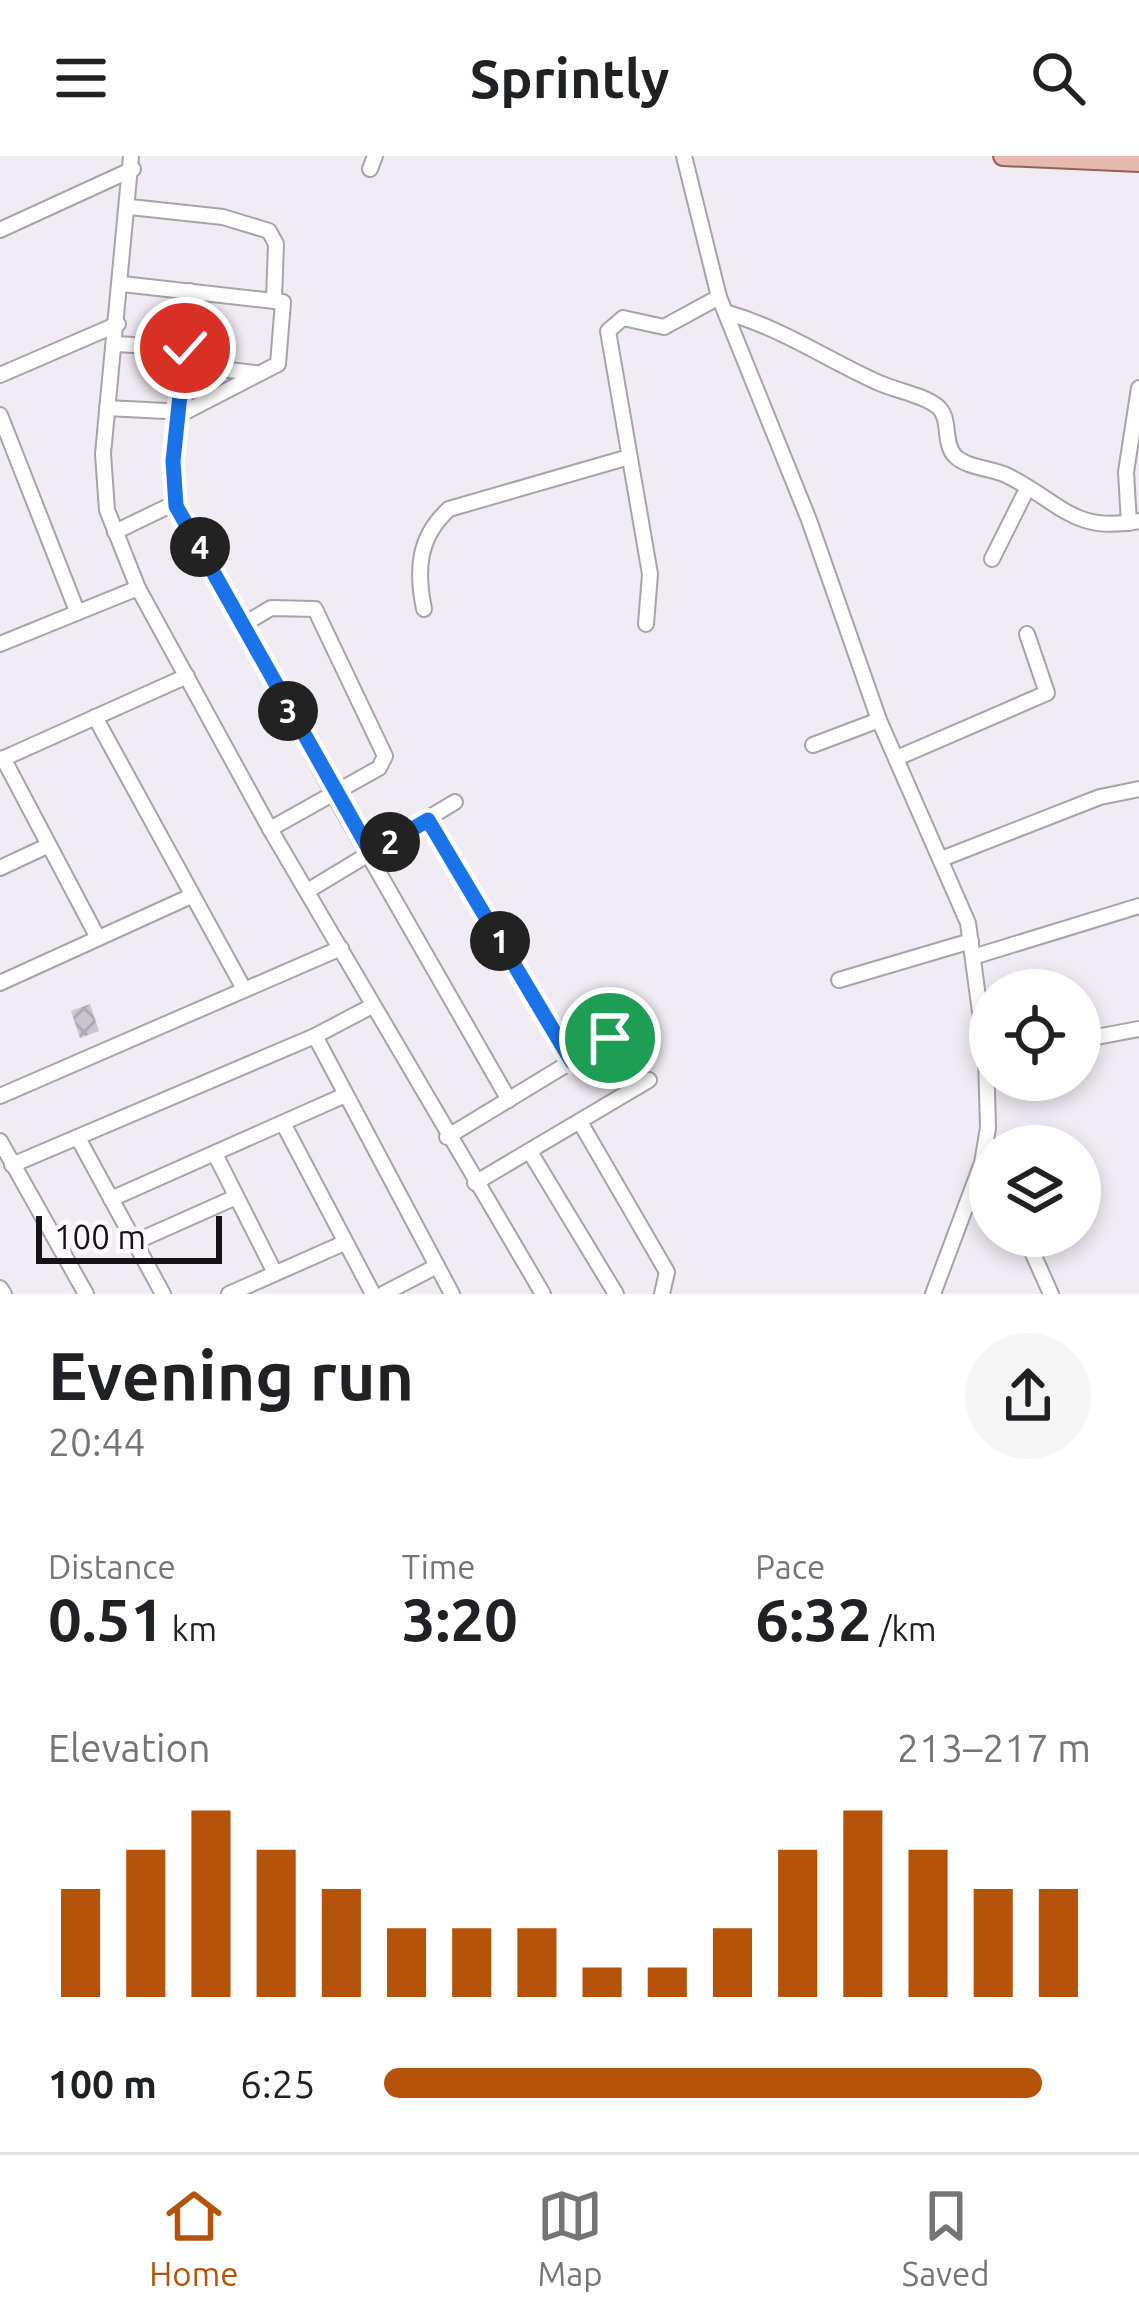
<!DOCTYPE html>
<html lang="en">
<head>
<meta charset="utf-8">
<style>
  :root { --surface:#fff; --page:#f6f6f6; --text:#202124; --muted:#757577; --line:#e0e0e0; --accent:#b45309 }
  body { margin:0; font-family:Ubuntu,sans-serif; background:var(--page); color:var(--text); height:100vh; display:flex; flex-direction:column; font-size:45px; white-space:nowrap }
  * { box-sizing:border-box; margin:0 }
  p { font-size:39px; color:var(--muted) }
  .icon { flex:none; width:66px; height:66px; fill:none; stroke:currentColor; stroke-width:2; stroke-linecap:round; stroke-linejoin:round }
  .map { position:relative; height:1138px; overflow:hidden }
  .sheet { display:flex; flex-direction:column; background:var(--surface); flex:1 }
  .sheet>* { flex:none }
  .fabs { position:absolute; left:969px; top:813px; display:grid; gap:24px }
  .fabs a { display:grid; place-items:center; width:132px; height:132px; border-radius:50%; background:var(--surface); box-shadow:0 6px 18px #0003; font-size:60px }
  .scale { position:absolute; left:36px; bottom:30px; width:186px; box-sizing:border-box; padding-left:12px; border:6px solid #151316; border-top:0; font-size:33px; line-height:42px; white-space:nowrap; color:#151316; -webkit-text-stroke:9px #fdf9fe; paint-order:stroke }
  .pin { position:absolute; display:grid; place-items:center; width:102px; height:102px; color:#fff; margin:-51px; border:6px solid #fff; border-radius:50%; box-shadow:0 3px 12px #0007 }
  .km { position:absolute; width:60px; height:60px; margin:-30px; border-radius:50%; background:#222; color:#fff; font-size:33px; line-height:60px; text-align:center }
  .round { display:grid; place-items:center; flex:none; width:126px; height:126px; border-radius:63px; background:var(--page) }
  .summary { display:flex; align-items:center; justify-content:space-between; height:204px; padding:0 48px }
  h1 { font-size:66px; font-weight:700; line-height:90px }
  .stats { display:grid; grid-template-columns:repeat(3,1fr); gap:18px; height:204px; padding:12px 48px }
  .stats div { display:grid; align-content:center }
  .stats b { font-size:60px; font-weight:700 }
  .stats small { font-size:33px; font-weight:400 }
  .stats p { font-size:33px }
  .chart { height:336px; padding:24px 48px }
  .chart p { display:flex; justify-content:space-between }
  .chart svg { width:100%; height:216px; margin-top:12px; stroke:var(--accent); stroke-width:6 }
  ul { padding:0 48px; list-style:none; font-size:39px }
  li { display:grid; grid-template-columns:192px 144px 1fr; align-items:center; height:90px }
  li i { height:30px; border-radius:15px; background:var(--accent) }
  header { display:flex; justify-content:space-between; align-items:center; height:156px; padding:0 48px; background:var(--surface); font-size:54px; font-weight:700 }
  .tabs { display:flex; justify-content:space-around; align-items:center; height:168px; border-top:3px solid var(--line); background:var(--surface); font-size:33px; color:var(--muted) }
  .tabs a { display:grid; justify-items:center; gap:6px }
  .tabs .current { color:var(--accent) }
  .map>svg:first-child { display:block }
  .building { fill:url(#building-cross-hatch) }
  .lines { fill:none; stroke-linecap:round; stroke-linejoin:round }
  .minor-casing { stroke:#a8a3aa; stroke-width:18 }
  .major-casing { stroke:#926256; stroke-width:22 }
  .minor { stroke:#fff; stroke-width:14 }
  .major { stroke:#e6baaf; stroke-width:18 }
  .route-casing { stroke:#fff; stroke-width:24 }
  .route { stroke:#1a73e8; stroke-width:15 }
</style>
</head>
<body>
<header><svg class="icon" aria-label="menu" viewBox="0 0 24 24"><path d="M4 6h16M4 12h16M4 18h16"/></svg>Sprintly<svg class="icon" aria-label="search" viewBox="0 0 24 24"><circle cx="10" cy="10" r="6"/><path d="M15 15l6 6"/></svg></header>
<div class="map">
<svg width="1139" height="1138" viewBox="0 0 1139 1138">
  <defs>
    <pattern id="building-cross-hatch" width="8" height="8" patternUnits="userSpaceOnUse" patternTransform="scale(3)"><rect width="8" height="8" fill="#cbc6ce"/><path d="M0 0l8 8M0 8l8-8" fill="none" stroke="#ada9b0"/></pattern>
  </defs>
  <rect width="100%" height="100%" fill="#f1ebf3"/>
  <polygon class="building" points="90,848 99,875 80,882 71,855"/>
  <g class="lines">
    <g class="minor-casing">
      <g id="minor">
        <polyline points="131,0 103,298 107,354 138,432 270,673 543,1138"/>
        <polyline points="684,0 719,141 809,364 879,564 968,767 986,900 988,972 982,1007 933,1138"/>
        <polyline points="370,13 375,0"/>
        <polyline points="130,51 223,61 269,75 276,88 274,143"/>
        <polyline points="0,74 133,13"/>
        <path d="M728,157C783,173 826,203 877,226C896,235 921,238 937,250C952,262 942,286 955,300C967,312 991,312 1006,319C1060,345 1072,378 1139,365"/>
        <polyline points="116,188 185,192"/>
        <polyline points="184,209 256,217"/>
        <polyline points="0,219 118,168"/>
        <polyline points="107,252 185,256 278,208 283,146 122,128"/>
        <polyline points="0,259 77,455"/>
        <polyline points="176,349 173,305 190,135"/>
        <polyline points="1129,367 1126,316 1139,232"/>
        <polyline points="115,376 171,349 181,353 333,637 509,944"/>
        <polyline points="992,403 1027,333"/>
        <path d="M424,453C416,414 418,381 449,353L629,301"/>
        <polyline points="646,468 650,418 608,175 623,162 664,171 719,141"/>
        <polyline points="241,470 271,452 315,453 385,600 379,612 270,673"/>
        <polyline points="0,488 138,432"/>
        <polyline points="95,561 244,833"/>
        <polyline points="813,589 879,564"/>
        <polyline points="3,602 98,782"/>
        <polyline points="897,602 1047,537 1027,478"/>
        <polyline points="0,604 187,520"/>
        <polyline points="428,664 572,906"/>
        <polyline points="944,702 1100,641 1139,633"/>
        <polyline points="0,712 47,690"/>
        <polyline points="309,734 455,646"/>
        <polyline points="973,801 1139,750"/>
        <polyline points="839,824 971,785"/>
        <polyline points="0,827 189,741"/>
        <polyline points="315,880 452,1138"/>
        <polyline points="1080,884 1139,873"/>
        <polyline points="0,940 341,792"/>
        <polyline points="580,966 667,1116 662,1138"/>
        <polyline points="284,969 373,1138"/>
        <polyline points="447,981 610,882"/>
        <polyline points="78,982 163,1138"/>
        <polyline points="0,985 86,1138"/>
        <polyline points="530,996 616,1138"/>
        <polyline points="216,1000 275,1117"/>
        <polyline points="12,1009 315,880 372,850"/>
        <polyline points="475,1027 649,924"/>
        <polyline points="111,1043 343,940"/>
        <polyline points="1025,1080 1051,1138"/>
        <polyline points="135,1086 236,1041"/>
        <polyline points="0,1132 4,1138"/>
        <polyline points="229,1138 344,1087"/>
        <polyline points="383,1138 437,1110"/>
      </g>
    </g>
    <g class="major-casing">
      <polyline id="major" points="1003,0 1139,6"/>
    </g>
    <use href="#minor" class="minor"/>
    <use href="#major" class="major"/>
  </g>
  <g class="lines">
    <g class="route-casing">
      <polyline id="route" points="185,192 173,305 176,350 371,697 428,664 572,906 610,882"/>
    </g>
    <use href="#route" class="route"/>
  </g>
</svg>
<div class="fabs">
<a><svg class="icon" aria-label="locate" viewBox="0 0 24 24"><circle cx="12" cy="12" r="6"/><path d="M12 2v4M12 18v4M2 12h4M18 12h4"/></svg></a>
<a><svg class="icon" aria-label="layers" viewBox="0 0 24 24"><path d="M12 4l9 5-9 5-9-5zM3 14l9 5 9-5"/></svg></a>
</div>
<div class="scale">100 m</div>
<div class="pin" style="left:610px;top:882px;background:#1e9e55"><svg class="icon" aria-label="arrive" viewBox="0 0 24 24"><path d="M6 21V4h12l-3 4 3 4H6"/></svg></div>
<div class="pin" style="left:185px;top:192px;background:#d93025"><svg class="icon" aria-label="check" viewBox="0 0 24 24"><path d="M5 12l5 5 9-10"/></svg></div>
<b class="km" style="left:500px;top:785px">1</b>
<b class="km" style="left:390px;top:686px">2</b>
<b class="km" style="left:288px;top:555px">3</b>
<b class="km" style="left:200px;top:391px">4</b>
</div>
<section class="sheet">
<div class="summary"><div><h1>Evening run</h1><p>20:44</p></div><a class="round"><svg class="icon" aria-label="share" viewBox="0 0 24 24"><path d="M12 15V3M7 8l5-5 5 5M5 13v7h14v-7"/></svg></a></div>
<div class="stats">
<div><p>Distance</p><b>0.51<small> km</small></b></div>
<div><p>Time</p><b>3:20</b></div>
<div><p>Pace</p><b>6:32<small> /km</small></b></div>
</div>
<div class="chart"><p><span>Elevation</span>213–217 m</p>
<svg viewBox="0 0 160 44" preserveAspectRatio="none"><path d="M5 44V22M15 44V14M25 44V6M35 44V14M45 44V22M55 44V30M65 44V30M75 44V30M85 44V38M95 44V38M105 44V30M115 44V14M125 44V6M135 44V14M145 44V22M155 44V22"/></svg>
</div>
<ul>
<li><b>100 m</b>6:25<i style="width:93%"></i></li>
</ul>
</section>
<nav class="tabs">
<a class="current"><svg class="icon" aria-label="home" viewBox="0 0 24 24"><path d="M3 11l9-7 9 7M6 9v11h12V9"/></svg>Home</a>
<a><svg class="icon" aria-label="map" viewBox="0 0 24 24"><path d="M3 6l6-2 6 2 6-2v14l-6 2-6-2-6 2zM9 4v14M15 6v14"/></svg>Map</a>
<a><svg class="icon" aria-label="saved" viewBox="0 0 24 24"><path d="M7 4h10v16l-5-4-5 4z"/></svg>Saved</a>
</nav>
</body>
</html>
